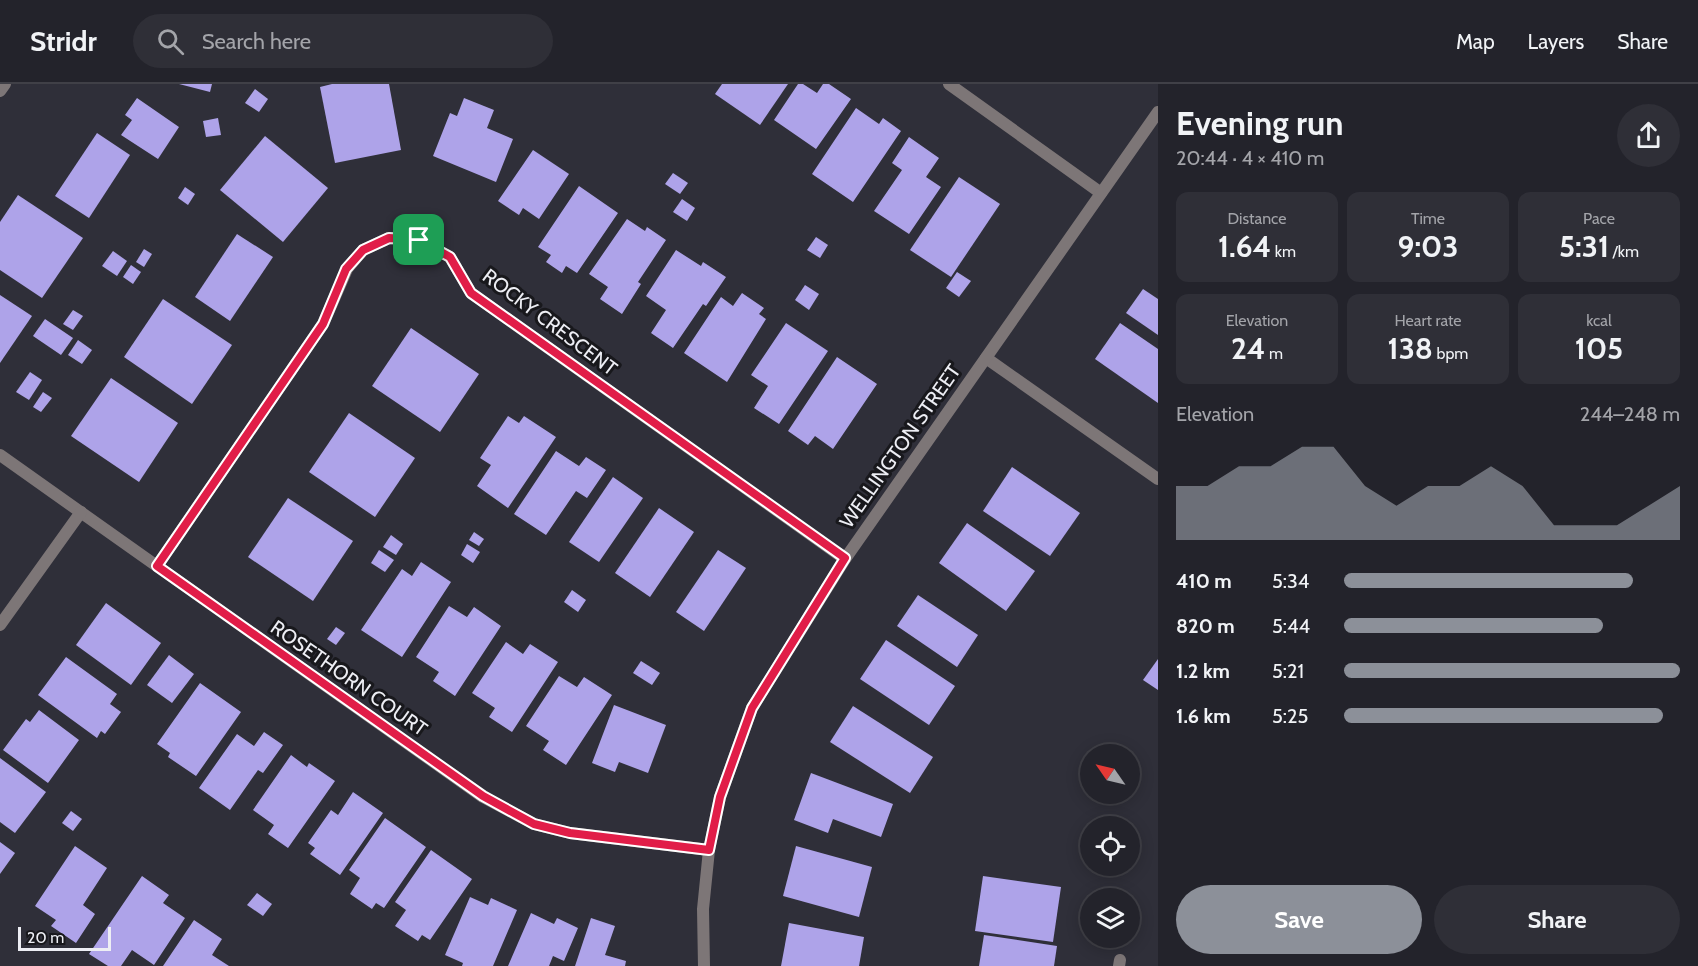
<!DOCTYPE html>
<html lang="en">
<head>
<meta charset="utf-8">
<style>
  :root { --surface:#23232b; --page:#2f2f37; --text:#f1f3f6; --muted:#a3a4a9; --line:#404047; --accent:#8c9099 }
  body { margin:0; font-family:Cabin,sans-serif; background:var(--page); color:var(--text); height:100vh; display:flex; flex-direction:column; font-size:22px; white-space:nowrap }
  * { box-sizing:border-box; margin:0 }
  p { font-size:20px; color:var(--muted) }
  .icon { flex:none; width:33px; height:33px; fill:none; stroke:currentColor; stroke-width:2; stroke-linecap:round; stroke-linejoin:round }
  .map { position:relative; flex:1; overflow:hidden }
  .details { display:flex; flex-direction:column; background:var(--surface); width:540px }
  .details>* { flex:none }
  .needle { width:39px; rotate:304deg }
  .buttons { position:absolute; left:1080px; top:660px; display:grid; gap:12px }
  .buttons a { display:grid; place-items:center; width:60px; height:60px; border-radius:50%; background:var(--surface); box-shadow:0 3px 15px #0003,0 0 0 2px var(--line); font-size:30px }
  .scale { position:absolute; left:18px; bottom:15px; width:93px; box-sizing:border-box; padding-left:6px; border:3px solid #edeef4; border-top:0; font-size:16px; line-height:21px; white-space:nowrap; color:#edeef4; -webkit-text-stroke:4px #18181c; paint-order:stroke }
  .pin { position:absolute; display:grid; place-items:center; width:51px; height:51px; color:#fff; margin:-26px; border-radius:12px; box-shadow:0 3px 9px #0006 }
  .round { display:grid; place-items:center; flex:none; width:63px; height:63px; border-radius:32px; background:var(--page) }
  .summary { display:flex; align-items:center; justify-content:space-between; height:102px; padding:0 18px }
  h1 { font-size:33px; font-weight:800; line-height:45px }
  .figures { display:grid; grid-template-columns:repeat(3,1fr); gap:9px; height:102px; padding:6px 18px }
  .figures div { display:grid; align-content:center; border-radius:12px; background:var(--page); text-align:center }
  .figures b { font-size:30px; font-weight:800 }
  .figures small { font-size:16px; font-weight:400 }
  .figures p { font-size:16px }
  .chart { height:168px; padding:12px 18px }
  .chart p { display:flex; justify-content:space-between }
  .chart svg { width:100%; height:108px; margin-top:6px; fill:var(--accent); opacity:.7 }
  .button { display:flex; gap:12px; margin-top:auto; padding:12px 18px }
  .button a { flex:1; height:69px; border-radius:36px; background:var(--accent); color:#fff; font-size:24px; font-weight:800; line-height:69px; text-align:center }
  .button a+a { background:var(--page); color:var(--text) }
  ul { padding:0 18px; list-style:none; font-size:20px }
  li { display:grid; grid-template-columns:96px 72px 1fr; align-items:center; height:45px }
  li i { height:15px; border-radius:8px; background:var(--accent) }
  header { display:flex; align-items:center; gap:36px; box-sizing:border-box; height:84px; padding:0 30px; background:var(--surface); border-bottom:2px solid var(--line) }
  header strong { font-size:28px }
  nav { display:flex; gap:33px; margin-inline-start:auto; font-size:21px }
  .search { width:420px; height:54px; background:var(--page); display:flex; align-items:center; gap:15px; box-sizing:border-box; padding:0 21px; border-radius:33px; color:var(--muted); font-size:22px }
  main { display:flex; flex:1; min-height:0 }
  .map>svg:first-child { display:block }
  .building { fill:#aea3e9 }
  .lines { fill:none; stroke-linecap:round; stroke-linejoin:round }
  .service { stroke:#7d7677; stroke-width:12 }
  .minor { stroke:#7d7677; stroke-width:12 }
  .tertiary { stroke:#7d7677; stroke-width:12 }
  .route-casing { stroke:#fff; stroke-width:12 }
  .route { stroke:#e11d48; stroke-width:8 }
  .labels { text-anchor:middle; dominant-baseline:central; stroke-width:6; stroke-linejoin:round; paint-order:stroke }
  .street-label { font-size:20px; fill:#edeef4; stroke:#18181c }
</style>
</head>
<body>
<header>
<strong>Stridr</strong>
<div class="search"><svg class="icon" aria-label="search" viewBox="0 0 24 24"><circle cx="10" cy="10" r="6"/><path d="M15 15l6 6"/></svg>Search here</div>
<nav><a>Map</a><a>Layers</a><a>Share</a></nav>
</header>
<main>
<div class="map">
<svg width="1158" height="882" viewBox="0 0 1158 882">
  <rect width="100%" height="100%" fill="#2f2f39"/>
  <g class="building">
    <polygon points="179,0 212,0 210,8"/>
    <polygon points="332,0 389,0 401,66 335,79 320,3"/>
    <polygon points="722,0 788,0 760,41 715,10"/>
    <polygon points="798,0 803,0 817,9 823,0 829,0 851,15 816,65 774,36"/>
    <polygon points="255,5 268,15 259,28 245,19"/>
    <polygon points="137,14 179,43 158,75 121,51 132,36 125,31"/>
    <polygon points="464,14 494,26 487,44 513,55 496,98 433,72 450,29 457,32"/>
    <polygon points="856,24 879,40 883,34 901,47 853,118 812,90"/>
    <polygon points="218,34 221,51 206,53 203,37"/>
    <polygon points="97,49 130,71 89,134 55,112"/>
    <polygon points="265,52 328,104 283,158 220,106"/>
    <polygon points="909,53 939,74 926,93 941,103 909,150 874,127 902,86 892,79"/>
    <polygon points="533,66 569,90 539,135 523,124 519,131 498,117"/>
    <polygon points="673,89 688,99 680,110 665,100"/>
    <polygon points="959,93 1000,120 951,193 910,166"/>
    <polygon points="579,102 618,129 577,189 566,182 562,189 546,178 551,171 538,163"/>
    <polygon points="185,103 195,110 188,121 178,114"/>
    <polygon points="18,111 83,154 42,214 0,186 0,138"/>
    <polygon points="682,115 695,124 687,137 673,128"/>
    <polygon points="627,135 645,147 647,143 666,156 638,198 641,200 622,230 600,215 608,203 589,190"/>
    <polygon points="237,150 273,173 230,237 195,213"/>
    <polygon points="816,153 828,161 820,174 807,166"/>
    <polygon points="144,165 152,170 144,183 136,178"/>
    <polygon points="676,166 701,182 703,178 726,193 706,222 703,220 673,264 651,249 666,226 646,212"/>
    <polygon points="113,167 127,177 117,192 102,182"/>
    <polygon points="131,181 141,188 133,200 123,193"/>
    <polygon points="957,188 971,197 959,213 946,204"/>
    <polygon points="805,201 819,210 809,226 795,216"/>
    <polygon points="1143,205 1158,215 1158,251 1126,229"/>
    <polygon points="742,209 764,224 759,230 766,235 727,298 684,269 721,213 733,222"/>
    <polygon points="0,211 32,232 0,279"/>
    <polygon points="163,215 232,261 192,320 124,273"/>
    <polygon points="73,226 83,232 73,246 63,240"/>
    <polygon points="45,235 73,254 61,271 33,252"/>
    <polygon points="786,239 828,267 779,340 754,324 768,302 751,291"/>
    <polygon points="1120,239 1158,265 1158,319 1095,275"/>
    <polygon points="411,244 479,290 440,348 372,302"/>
    <polygon points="78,256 92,266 82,280 68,271"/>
    <polygon points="837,273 877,300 833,365 815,352 808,361 788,347"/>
    <polygon points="30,288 42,296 29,316 16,308"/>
    <polygon points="111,294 178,339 139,398 71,352"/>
    <polygon points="43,308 52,314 41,328 33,323"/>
    <polygon points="349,329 415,374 375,433 309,388"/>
    <polygon points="508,332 519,339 524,332 556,353 508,424 477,402 491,381 480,374"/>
    <polygon points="556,367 579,382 586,373 606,386 587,414 576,407 546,451 514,430"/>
    <polygon points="1012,383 1080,429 1050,472 983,427"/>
    <polygon points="613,393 643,414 599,478 569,458"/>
    <polygon points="288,414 353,457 313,517 248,473"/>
    <polygon points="659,424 694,448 650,513 615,489"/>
    <polygon points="967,439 1035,487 1006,527 939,479"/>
    <polygon points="474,448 484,455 479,462 469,456"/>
    <polygon points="391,451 403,460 396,471 383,463"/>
    <polygon points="467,460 480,468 473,479 461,471"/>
    <polygon points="379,466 394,476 385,488 371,479"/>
    <polygon points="718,466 746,484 704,547 676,528"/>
    <polygon points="421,478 451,498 402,573 361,546 402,485 412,492"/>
    <polygon points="572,506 586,516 578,528 564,518"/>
    <polygon points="918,511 978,551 957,583 897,542"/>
    <polygon points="106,519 161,559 131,601 76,561"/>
    <polygon points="449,522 467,533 474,523 501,542 455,612 433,597 439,588 416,573"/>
    <polygon points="336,543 345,549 336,561 327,555"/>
    <polygon points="886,556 955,602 929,641 860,595"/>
    <polygon points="506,558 523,570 530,560 558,578 512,648 489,633 495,624 472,609"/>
    <polygon points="169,571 194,590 172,619 147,601"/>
    <polygon points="66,573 117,610 110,620 121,628 105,650 101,647 97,654 38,611"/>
    <polygon points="1158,575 1158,606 1143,596"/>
    <polygon points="641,577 660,589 652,601 633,589"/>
    <polygon points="559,592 577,603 584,593 612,611 566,681 543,666 549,657 526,642"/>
    <polygon points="200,599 241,628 196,692 168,673 170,669 157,660"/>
    <polygon points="614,621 666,641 648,689 619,678 615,688 592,679"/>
    <polygon points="853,622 933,673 910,709 830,658"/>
    <polygon points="39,626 79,656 48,699 3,666 26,635 30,638"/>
    <polygon points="264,648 283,661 263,689 258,686 230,726 199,704 237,650 254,662"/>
    <polygon points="291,671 307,683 309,679 335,697 288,764 268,750 274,741 253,726"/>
    <polygon points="0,674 46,708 15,749 0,738"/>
    <polygon points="811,689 893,720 881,753 833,735 828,749 794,736"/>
    <polygon points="353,708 383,729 340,791 310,770 315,764 308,759 331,726 338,731"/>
    <polygon points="71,727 82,735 73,747 62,739"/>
    <polygon points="385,734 426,763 384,824 376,819 372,825 350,810 360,794 349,786"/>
    <polygon points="0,758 15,769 0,790"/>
    <polygon points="75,762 107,784 83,821 95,830 76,859 51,842 56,836 35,822"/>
    <polygon points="796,762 872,783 859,833 783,812"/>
    <polygon points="431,766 472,795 430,856 422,851 418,857 395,842 406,826 395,818"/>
    <polygon points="142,792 169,811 163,819 185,834 154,881 132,866 121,882 108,882 89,870"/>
    <polygon points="983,792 1061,803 1053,858 975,847"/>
    <polygon points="257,809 272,820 263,832 247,821"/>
    <polygon points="470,813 488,821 491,814 517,826 493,882 462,882 463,879 445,871"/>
    <polygon points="531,829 554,840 557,834 578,844 564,877 553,872 549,882 508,882"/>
    <polygon points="591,834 615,842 605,871 626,877 625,882 575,882"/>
    <polygon points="194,836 222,855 212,871 229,882 163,882"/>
    <polygon points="789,839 864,853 859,882 781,882"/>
    <polygon points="984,851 1057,862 1054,882 979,882"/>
  </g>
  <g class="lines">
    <polyline class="service" points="1119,882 1120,876"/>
    <g class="minor">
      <polyline points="949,0 1101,109"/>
      <polyline points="0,7 5,0"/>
      <polyline points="986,274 1158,395"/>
      <polyline points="0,371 483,713 534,740 570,749 709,766"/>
      <polyline points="157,482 323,240 347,185 363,166 389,154 419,156 450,173 471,209 845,475"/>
      <polyline points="0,541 81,428"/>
    </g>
    <polyline class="tertiary" points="704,882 703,825 709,766 720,713 752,624 845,475 1158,28"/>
  </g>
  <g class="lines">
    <g class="route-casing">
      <polygon id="route" points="389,154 419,156 450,173 471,209 845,474 752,624 720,713 709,766 570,749 534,740 483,712 157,482 323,240 346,185 363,166"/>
    </g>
    <use href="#route" class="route"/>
  </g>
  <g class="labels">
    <g class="street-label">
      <text transform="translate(550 238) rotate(37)">ROCKY CRESCENT</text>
      <text transform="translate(900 362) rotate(-55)">WELLINGTON STREET</text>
      <text transform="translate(349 594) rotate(35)">ROSETHORN COURT</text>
    </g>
  </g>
</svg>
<div class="buttons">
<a><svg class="needle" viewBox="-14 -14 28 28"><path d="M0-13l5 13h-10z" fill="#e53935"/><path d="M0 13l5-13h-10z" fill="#a3a4a9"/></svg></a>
<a><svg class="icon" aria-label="locate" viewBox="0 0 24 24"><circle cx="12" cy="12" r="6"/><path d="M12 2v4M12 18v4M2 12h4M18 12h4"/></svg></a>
<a><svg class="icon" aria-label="layers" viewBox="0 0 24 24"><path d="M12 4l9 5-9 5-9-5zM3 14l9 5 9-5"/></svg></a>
</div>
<div class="scale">20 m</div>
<div class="pin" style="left:419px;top:156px;background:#1e9e55"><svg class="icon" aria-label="arrive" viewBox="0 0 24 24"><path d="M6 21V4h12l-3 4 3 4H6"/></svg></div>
</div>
<section class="details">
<div class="summary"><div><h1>Evening run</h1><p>20:44 · 4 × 410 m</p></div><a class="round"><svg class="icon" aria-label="share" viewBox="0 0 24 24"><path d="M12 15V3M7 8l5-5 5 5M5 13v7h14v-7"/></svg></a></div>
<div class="figures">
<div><p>Distance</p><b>1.64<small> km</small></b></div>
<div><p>Time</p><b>9:03</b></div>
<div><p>Pace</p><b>5:31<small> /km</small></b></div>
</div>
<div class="figures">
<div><p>Elevation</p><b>24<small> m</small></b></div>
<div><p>Heart rate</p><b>138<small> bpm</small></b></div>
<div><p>kcal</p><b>105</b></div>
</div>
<div class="chart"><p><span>Elevation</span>244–248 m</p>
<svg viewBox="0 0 160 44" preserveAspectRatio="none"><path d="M0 44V22L10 22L20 14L30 14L40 6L50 6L60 22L70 30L80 22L90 22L100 14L110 22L120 38L130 38L140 38L150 30L160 22V44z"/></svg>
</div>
<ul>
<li><b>410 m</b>5:34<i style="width:86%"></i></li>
<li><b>820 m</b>5:44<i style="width:77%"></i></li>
<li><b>1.2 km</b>5:21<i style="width:100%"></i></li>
<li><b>1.6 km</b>5:25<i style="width:95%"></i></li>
</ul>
<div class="button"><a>Save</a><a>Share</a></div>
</section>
</main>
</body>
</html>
